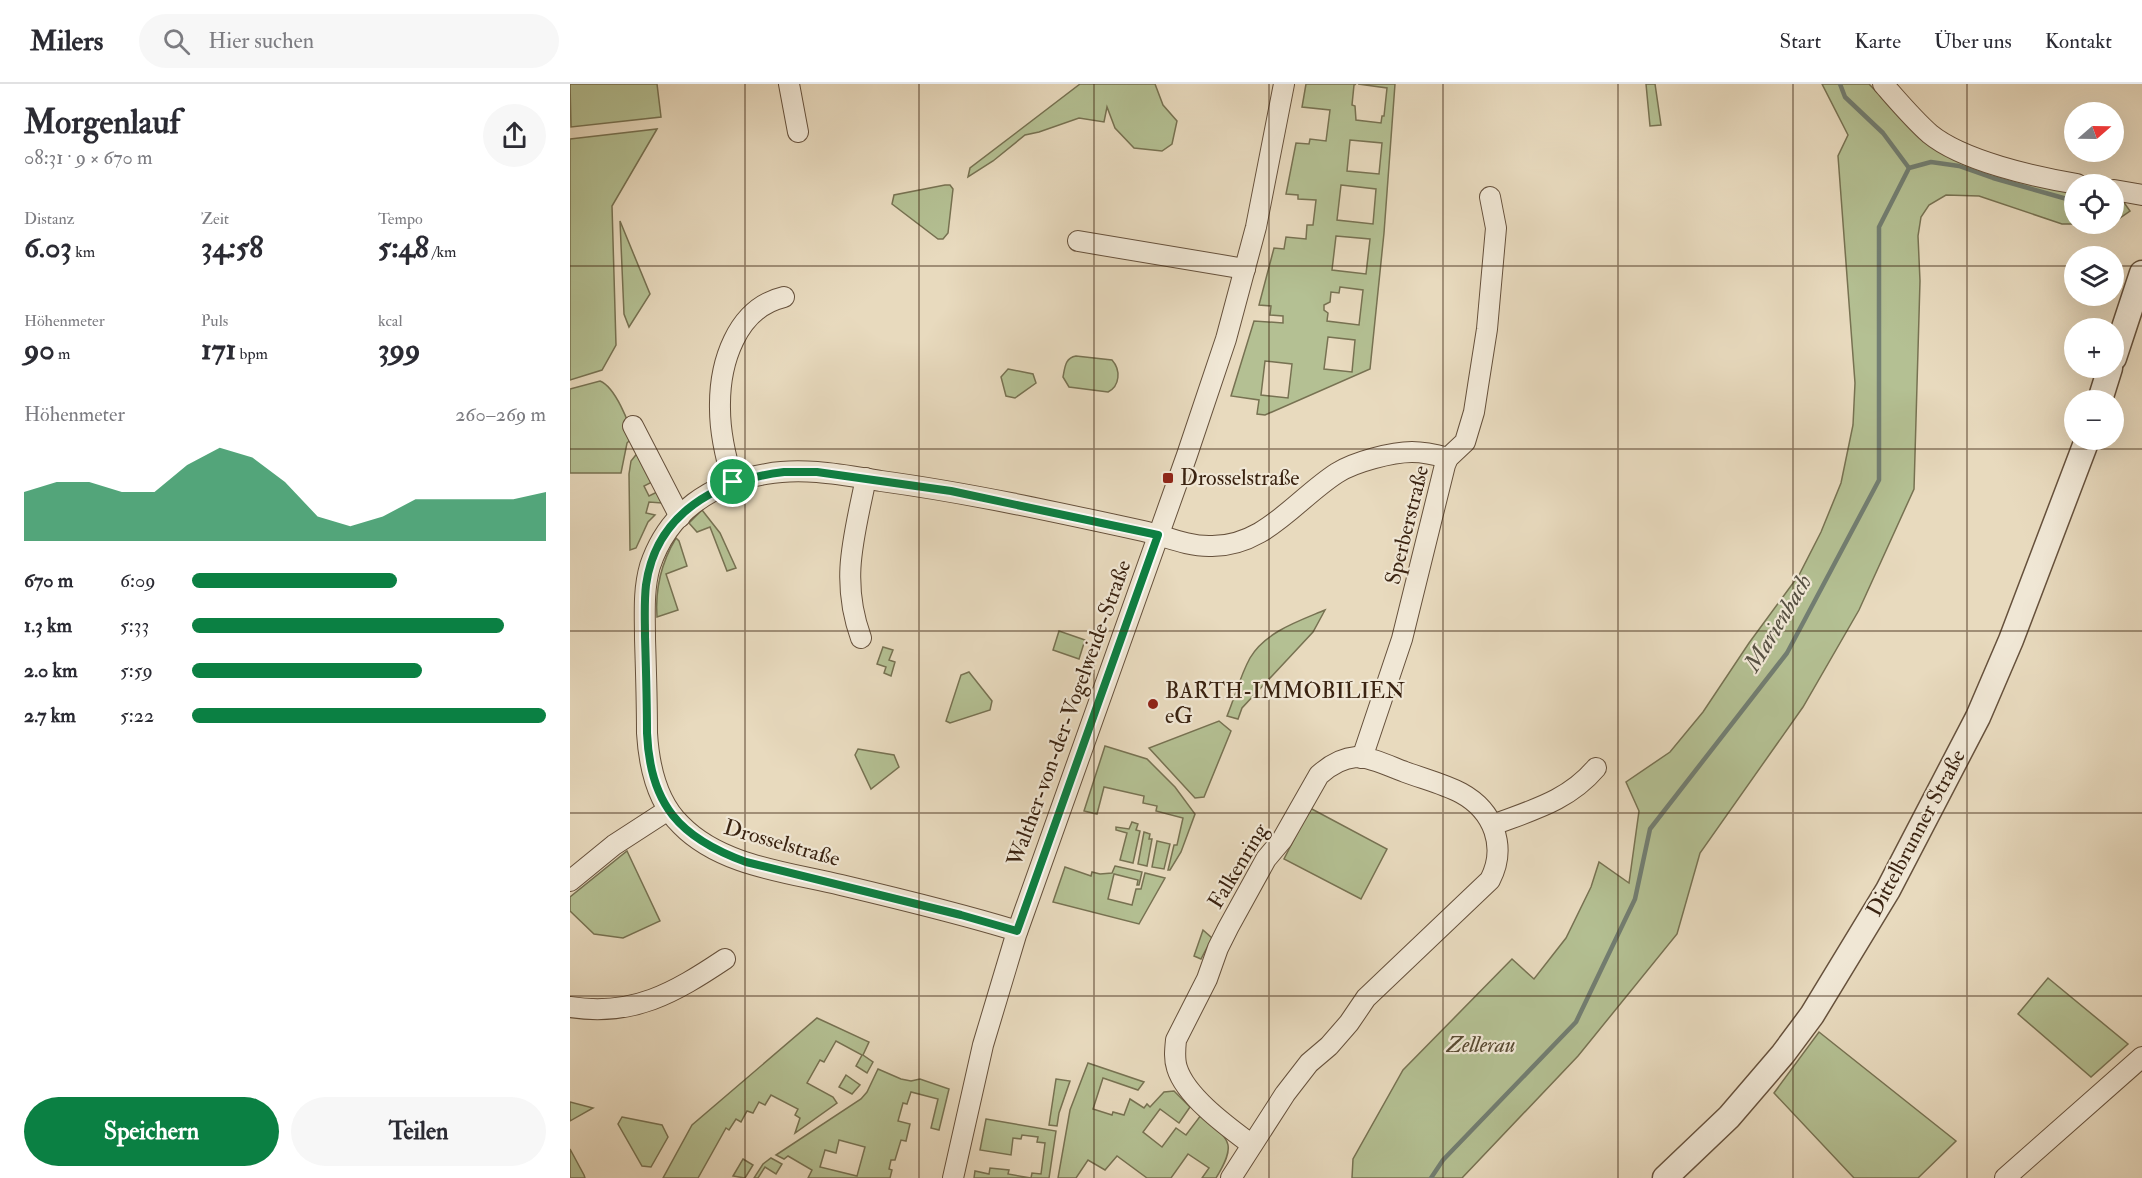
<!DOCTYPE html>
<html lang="de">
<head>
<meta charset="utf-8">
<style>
  :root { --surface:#fff; --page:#f7f7f7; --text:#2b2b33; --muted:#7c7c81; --line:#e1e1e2; --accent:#0b8043 }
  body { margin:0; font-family:"IM FELL Double Pica",serif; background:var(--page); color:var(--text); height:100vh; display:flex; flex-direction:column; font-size:22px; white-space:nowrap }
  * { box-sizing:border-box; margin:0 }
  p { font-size:20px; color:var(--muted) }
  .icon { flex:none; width:33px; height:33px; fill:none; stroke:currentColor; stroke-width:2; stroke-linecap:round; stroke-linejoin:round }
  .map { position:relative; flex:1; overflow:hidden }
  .drawer { display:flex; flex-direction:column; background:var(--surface); width:570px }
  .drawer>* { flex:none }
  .needle { width:39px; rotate:70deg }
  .tools { position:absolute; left:1494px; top:18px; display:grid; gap:12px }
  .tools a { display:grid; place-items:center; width:60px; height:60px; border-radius:50%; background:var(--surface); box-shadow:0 6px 24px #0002; font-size:30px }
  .pin { position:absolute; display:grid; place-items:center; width:51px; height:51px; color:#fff; margin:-26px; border:3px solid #fff; border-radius:50%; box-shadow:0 2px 6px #0007 }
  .round { display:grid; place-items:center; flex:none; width:63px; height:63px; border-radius:32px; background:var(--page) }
  .summary { display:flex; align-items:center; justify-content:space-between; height:102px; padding:0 24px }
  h1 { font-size:33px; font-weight:700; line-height:45px }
  .metrics { display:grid; grid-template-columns:repeat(3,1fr); gap:9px; height:102px; padding:6px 24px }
  .metrics div { display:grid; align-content:center }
  .metrics b { font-size:30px; font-weight:700 }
  .metrics small { font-size:16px; font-weight:400 }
  .metrics p { font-size:16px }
  .chart { height:168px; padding:12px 24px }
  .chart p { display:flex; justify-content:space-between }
  .chart svg { width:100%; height:108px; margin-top:6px; fill:var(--accent); opacity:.7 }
  .action { display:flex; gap:12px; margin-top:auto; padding:12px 24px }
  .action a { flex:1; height:69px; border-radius:36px; background:var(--accent); color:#fff; font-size:24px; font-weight:700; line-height:69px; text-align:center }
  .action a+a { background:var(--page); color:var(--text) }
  ul { padding:0 24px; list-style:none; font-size:20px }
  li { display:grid; grid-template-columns:96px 72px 1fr; align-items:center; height:45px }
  li i { height:15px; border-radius:8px; background:var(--accent) }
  header { display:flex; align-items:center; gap:36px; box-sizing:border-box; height:84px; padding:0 30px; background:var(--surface); border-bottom:2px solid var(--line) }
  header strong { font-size:28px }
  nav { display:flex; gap:33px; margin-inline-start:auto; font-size:21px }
  .search { width:420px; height:54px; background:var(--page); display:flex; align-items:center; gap:15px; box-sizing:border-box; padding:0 21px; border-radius:33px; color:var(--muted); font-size:22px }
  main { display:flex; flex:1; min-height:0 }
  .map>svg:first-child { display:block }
  .green { fill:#b4c093; stroke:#777252; stroke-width:1.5; fill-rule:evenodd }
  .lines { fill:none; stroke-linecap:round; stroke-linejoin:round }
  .stream { stroke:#727e72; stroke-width:4.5 }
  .minor-casing { stroke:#66513c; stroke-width:22 }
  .tertiary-casing { stroke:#66513c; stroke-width:27 }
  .minor { stroke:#f0e7d5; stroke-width:20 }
  .tertiary { stroke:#f0e7d5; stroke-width:24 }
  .route-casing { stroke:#fff; stroke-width:12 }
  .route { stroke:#0b8043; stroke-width:8 }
  .grid { fill:none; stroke:#3a2311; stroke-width:1.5; stroke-opacity:0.55 }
  .poi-dot { fill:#8f2418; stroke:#f0e7d5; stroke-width:2 }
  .labels { text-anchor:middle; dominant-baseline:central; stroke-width:4.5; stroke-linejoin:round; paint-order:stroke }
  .poi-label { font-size:22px; fill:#3a2311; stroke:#f0e7d5; text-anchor:start }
  .street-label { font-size:22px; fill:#3a2311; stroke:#f0e7d5 }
  .park-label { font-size:22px; font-style:italic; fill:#584a32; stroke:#f0e7d5 }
  .water-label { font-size:24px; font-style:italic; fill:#565042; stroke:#f0e7d5 }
</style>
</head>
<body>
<header>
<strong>Milers</strong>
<div class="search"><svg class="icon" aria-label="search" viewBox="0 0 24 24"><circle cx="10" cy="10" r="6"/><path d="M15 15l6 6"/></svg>Hier suchen</div>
<nav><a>Start</a><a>Karte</a><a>Über uns</a><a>Kontakt</a></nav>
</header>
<main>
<section class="drawer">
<div class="summary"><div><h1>Morgenlauf</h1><p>08:31 · 9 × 670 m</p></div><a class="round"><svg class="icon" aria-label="share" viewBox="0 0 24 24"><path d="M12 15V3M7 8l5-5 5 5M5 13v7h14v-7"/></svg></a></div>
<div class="metrics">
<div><p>Distanz</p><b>6.03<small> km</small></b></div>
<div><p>Zeit</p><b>34:58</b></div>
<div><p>Tempo</p><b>5:48<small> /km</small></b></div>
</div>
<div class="metrics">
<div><p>Höhenmeter</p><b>90<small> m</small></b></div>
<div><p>Puls</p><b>171<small> bpm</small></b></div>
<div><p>kcal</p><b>399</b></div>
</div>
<div class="chart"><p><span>Höhenmeter</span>260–269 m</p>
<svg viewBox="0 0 160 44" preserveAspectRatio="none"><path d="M0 44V24L10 20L20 20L30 24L40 24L50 13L60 6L70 10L80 20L90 34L100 38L110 34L120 27L130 27L140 27L150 27L160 24V44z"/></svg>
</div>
<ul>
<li><b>670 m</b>6:09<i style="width:58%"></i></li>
<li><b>1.3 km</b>5:33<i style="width:88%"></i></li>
<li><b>2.0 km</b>5:59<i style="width:65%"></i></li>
<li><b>2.7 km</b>5:22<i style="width:100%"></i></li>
</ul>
<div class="action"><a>Speichern</a><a>Teilen</a></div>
</section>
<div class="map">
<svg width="1572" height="1094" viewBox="0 0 1572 1094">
  <rect width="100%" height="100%" fill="#e8dabe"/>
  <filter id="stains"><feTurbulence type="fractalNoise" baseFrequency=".00333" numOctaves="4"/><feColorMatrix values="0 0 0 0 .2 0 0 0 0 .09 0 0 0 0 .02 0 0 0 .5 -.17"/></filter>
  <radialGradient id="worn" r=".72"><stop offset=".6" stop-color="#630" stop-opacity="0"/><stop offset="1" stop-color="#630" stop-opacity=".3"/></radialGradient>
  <g class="green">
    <polygon points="0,0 87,0 91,33 1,43"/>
    <polygon points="510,0 585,0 593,21 607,37 602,60 592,67 564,64 545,44 537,23 534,38 509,34 469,48 455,51 423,77 398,93 400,84"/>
    <path d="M736,0H786L784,1L782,21L785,22L786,36L811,39L812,32H814L817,4L788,0H825L814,149L800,285L695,331L687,330L689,316L661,312L684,237L713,239V232L700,231L701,222L689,221L704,164L714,165L716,153L736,155L737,141H743L746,116L728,115V111L716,110L726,59L739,60L740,55L756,57L760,26L732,23ZM780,56L812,59L809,90L777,87ZM771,101L806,105L803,140L767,136ZM766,152L800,155L796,190L762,186ZM770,203L793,206L789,241L757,237L758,229L754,226V221L760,218L761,208L769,209ZM758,253L785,256L782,288L754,285ZM695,277L722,280L718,314L691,311Z"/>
    <polygon points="1076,0 1085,0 1091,41 1080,42"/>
    <polygon points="1252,0 1299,0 1345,47 1504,108 1504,140 1541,140 1492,140 1409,112 1376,111 1359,121 1351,133 1348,152 1350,197 1344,405 1289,526 1233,623 1130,769 1107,850 1008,972 892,1094 782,1094 783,1075 833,986 942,875 964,895 996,854 1021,803 1029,778 1059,799 1069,727 1056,698 1100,668 1133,628 1179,559 1229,491 1251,448 1271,399 1283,341 1285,299 1268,72 1278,51"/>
    <polygon points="87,45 42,122 46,261 32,286 0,296 0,55"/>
    <polygon points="375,101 380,101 383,105 378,149 373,155 368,155 322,120 324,111"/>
    <polygon points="1544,116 1553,117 1560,127 1544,138"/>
    <polygon points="50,137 80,210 59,243 54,230"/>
    <path d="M506,272L542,276C551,286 550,302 538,308L499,303L493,293C495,283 495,274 506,272Z"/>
    <polygon points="438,285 463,290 466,299 445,314 436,312 431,293"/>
    <path d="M30,297C45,303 60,339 62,354L57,359L51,389H0V305Z"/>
    <polygon points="69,367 84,397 74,402 79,412 89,407 93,417 92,419 79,418 76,429 85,431 78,438 66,464 60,466 59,390 61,377"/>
    <polygon points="132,426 150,449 166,484 157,487 140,443 127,448 119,439"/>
    <path d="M106,454L109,457L117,482L96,490L108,526L87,533C85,504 91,479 106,454Z"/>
    <path d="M755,526L743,548L672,624L668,635L657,632C665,613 670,592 680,574C695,548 729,537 755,526Z"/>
    <polygon points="489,547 515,556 509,575 483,566"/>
    <polygon points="313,563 323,566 319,576 325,578 321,592 314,589 316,583 307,580"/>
    <polygon points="399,588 422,617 420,626 380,639 376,637 391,591"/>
    <polygon points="649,637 661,647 634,713 625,714 579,664"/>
    <polygon points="535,662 577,675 605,703 625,730 611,768 600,786 598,786 604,761 607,761 613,734 586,727 587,722 573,719 574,712 534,703 527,730 514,727"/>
    <polygon points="288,665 324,671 329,683 301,705 285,671"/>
    <polygon points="740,724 817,765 791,815 714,775"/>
    <polygon points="562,738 568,740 566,746 570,747 563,779 550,776 557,749 546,746 546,743 559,745"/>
    <polygon points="574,748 580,750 579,755 582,755 577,782 568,780"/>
    <polygon points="587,757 600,760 594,785 582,783"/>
    <polygon points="57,767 90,837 53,854 24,850 0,827 0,813"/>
    <polygon points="545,782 572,788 569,801 567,801 568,796 544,790 538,815 562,821 566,805 571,805 575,789 595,794 569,840 483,818 495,783 521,792 522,788 530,790 542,789"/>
    <polygon points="633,846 642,854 631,875 624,872"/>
    <polygon points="1478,894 1558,960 1521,993 1448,930"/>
    <polygon points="247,934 299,958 293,971 303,978 297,989 286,982 292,971 266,957 254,978 250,976 237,999 263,1013 267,1019 225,1049 230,1034 225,1031 228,1025 201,1011 195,1021 189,1018 183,1029 177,1027 171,1038 166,1035 159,1046 156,1044 128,1094 93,1094 122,1041"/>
    <polygon points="1249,948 1386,1057 1348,1094 1284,1094 1204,1009"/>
    <path d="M518,979L574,998L568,1006L533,994L523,1025L542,1031L543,1028L554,1031L560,1015L574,1024L577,1020L580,1023L594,1008L604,1007L620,1023L609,1039L590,1025L573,1048L592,1063L606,1044L616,1051L631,1031C659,1056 668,1058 646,1094H632L639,1084L618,1070L601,1094H577L547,1072L535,1086L518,1076L506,1094H488L500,1026Z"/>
    <path d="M308,985L331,995L341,997L350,995L379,1005L369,1046L361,1044L368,1015L341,1008L337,1020L333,1019L328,1037L340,1040L336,1057L331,1056L325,1076H321L319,1085L322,1086L320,1094H238L242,1086L218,1072L214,1075L206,1071L291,1015L297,1008ZM269,1056L295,1063L287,1092L250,1083L255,1066L266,1069Z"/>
    <polygon points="276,991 290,1001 282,1010 269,1003"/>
    <polygon points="486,995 500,997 489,1029 487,1042 479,1041"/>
    <polygon points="0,1018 23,1024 0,1037"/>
    <polygon points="52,1033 92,1041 98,1053 81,1083 72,1082 48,1040"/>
    <polygon points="416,1035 486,1047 479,1094 404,1094 405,1087 419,1090 420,1084 439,1086 438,1090 461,1094 462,1089 471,1090 475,1059 467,1058 468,1053 452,1051 451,1055 443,1054 441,1071 410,1066"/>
    <polygon points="0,1065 14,1091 15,1094 0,1094"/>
    <polygon points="201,1074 212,1080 206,1090 195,1083 188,1094 184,1094 193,1080"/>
    <polygon points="173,1075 183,1081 175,1094 163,1092"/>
  </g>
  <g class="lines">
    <g class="stream">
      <polyline points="1270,0 1275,13 1313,49 1339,84"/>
      <polyline points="1544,126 1549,126"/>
      <polyline points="861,1094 873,1076 1006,938 1065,815 1080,745 1217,569 1309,396 1309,143 1339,84 1361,78 1389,82 1423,94 1504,117"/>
    </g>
    <g class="minor-casing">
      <g id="minor">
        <polyline points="219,0 228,48"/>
        <path d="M1313,0C1328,17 1343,35 1360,50C1393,77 1465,93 1507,100"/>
        <polyline points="1544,106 1572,111"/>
        <polyline points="508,157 675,185"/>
        <polyline points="63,342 110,433"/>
        <path d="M163,398C156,375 150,350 150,325C149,280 166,224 214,213"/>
        <path d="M291,554C270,496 284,453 296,394"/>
        <polyline points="792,674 832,555 875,381 878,374 895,358 904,328 908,302 917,245 926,144 920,113"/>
        <path d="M923,741C962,726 998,717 1026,684"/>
        <polyline points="0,797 44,761 98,726"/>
        <path d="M447,847C389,829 330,815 271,801C217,788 151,782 111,741C87,718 79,682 77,649C77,618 76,586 75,555C75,531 73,506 80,482C98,428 141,399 196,390C234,383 273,391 311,397C399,409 486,428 573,447C595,452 616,462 639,462C694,464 725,416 767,389C784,378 822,368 842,368C855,368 867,371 878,374"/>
        <path d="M0,923C63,933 104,909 155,875"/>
        <polyline points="383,1094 413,961 446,851 617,371 656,255 686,143 714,0"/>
        <path d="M661,1094L715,1010L739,979L759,962L779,939L796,914L920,796C937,763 924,727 891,709C874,700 854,695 835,688C821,683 802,673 786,673C773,674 759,682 749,691L712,756L696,775L658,844L648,864L637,895L606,956C605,966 604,975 607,984C616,1013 658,1043 682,1061"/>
        <polyline points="1435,1094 1572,973"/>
      </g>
    </g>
    <g class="tertiary-casing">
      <g id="tertiary">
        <polyline points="1544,274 1572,189"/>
        <polyline points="1530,316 1540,284"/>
        <polyline points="1095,1094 1159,1033 1213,970 1242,931 1318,806 1408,633 1441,556 1517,356"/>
      </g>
    </g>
    <use href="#minor" class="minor"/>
    <use href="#tertiary" class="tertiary"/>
  </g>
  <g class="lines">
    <g class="route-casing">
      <path id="route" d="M214,388H247L381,407L588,451L447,847L391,831L176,778C110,754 80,721 77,649C77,617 76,585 75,552C75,536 74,518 76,501C86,429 147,396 214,388Z"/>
    </g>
    <use href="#route" class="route"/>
  </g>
  <path class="grid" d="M175,0V1094M349,0V1094M524,0V1094M699,0V1094M873,0V1094M1048,0V1094M1223,0V1094M1397,0V1094M0,182H1504M1544,182H1572M0,365H1572M0,547H1572M0,729H1572M0,912H1572"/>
  <g class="poi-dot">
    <rect x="592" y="388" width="12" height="12" rx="3"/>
    <circle cx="583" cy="620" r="6"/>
  </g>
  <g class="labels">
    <g class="poi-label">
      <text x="610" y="394">Drosselstraße</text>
      <text x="595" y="607">BARTH-IMMOBILIEN<tspan x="595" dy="25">eG</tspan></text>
    </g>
    <g class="street-label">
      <text transform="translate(837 441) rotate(-76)">Sperberstraße</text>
      <text transform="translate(499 629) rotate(-70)">Walther-von-der-Vogelweide-Straße</text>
      <text transform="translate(1346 749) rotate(-62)">Dittelbrunner Straße</text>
      <text transform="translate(212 759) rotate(16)">Drosselstraße</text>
      <text transform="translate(668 782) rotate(-59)">Falkenring</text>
    </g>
    <g class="park-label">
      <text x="911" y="961">Zellerau</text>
    </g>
    <g class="water-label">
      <text transform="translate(1208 539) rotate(-59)">Marienbach</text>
    </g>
  </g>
  <rect width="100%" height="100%" filter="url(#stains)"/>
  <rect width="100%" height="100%" fill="url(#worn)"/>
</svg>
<div class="tools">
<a><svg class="needle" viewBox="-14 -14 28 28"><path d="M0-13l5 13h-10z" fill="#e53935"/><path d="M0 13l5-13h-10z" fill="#7c7c81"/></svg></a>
<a><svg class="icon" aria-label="locate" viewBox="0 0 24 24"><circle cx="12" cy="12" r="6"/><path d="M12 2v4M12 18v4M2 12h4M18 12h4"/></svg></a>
<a><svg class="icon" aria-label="layers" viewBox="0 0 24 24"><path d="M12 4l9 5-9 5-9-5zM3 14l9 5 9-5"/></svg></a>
<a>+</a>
<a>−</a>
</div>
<div class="pin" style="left:163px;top:398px;background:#1e9e55"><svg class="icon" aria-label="arrive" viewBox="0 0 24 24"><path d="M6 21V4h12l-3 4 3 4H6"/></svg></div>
</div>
</main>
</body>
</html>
